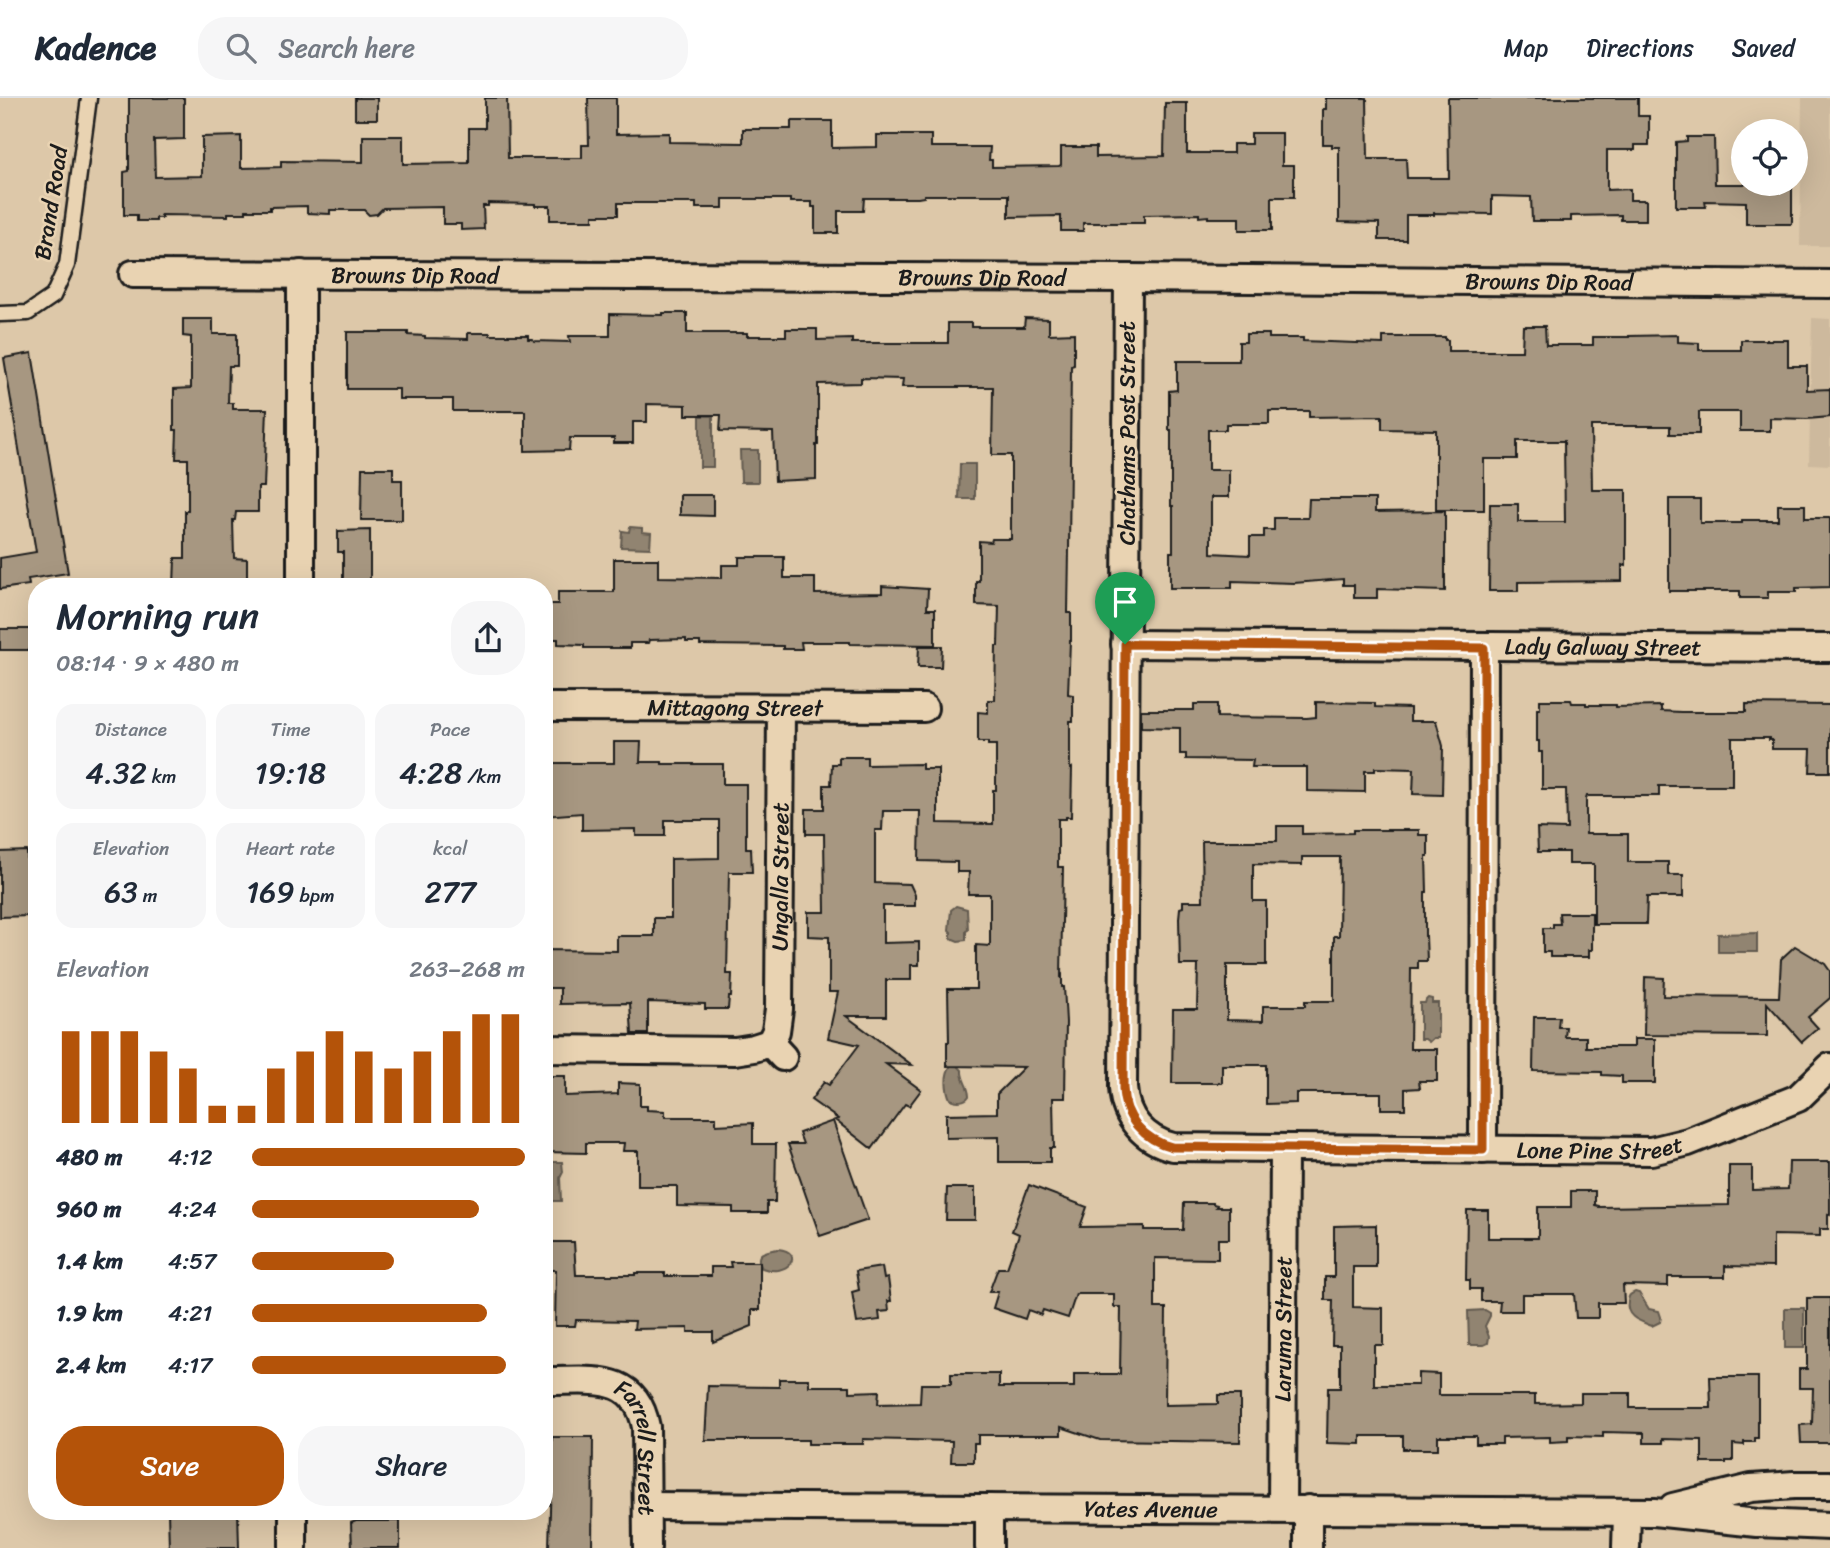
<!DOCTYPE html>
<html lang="en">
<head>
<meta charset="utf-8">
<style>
  :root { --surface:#fff; --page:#f6f6f7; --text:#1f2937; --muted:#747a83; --line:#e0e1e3; --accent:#b45309 }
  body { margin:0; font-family:Sriracha,sans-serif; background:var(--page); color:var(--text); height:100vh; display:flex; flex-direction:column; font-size:26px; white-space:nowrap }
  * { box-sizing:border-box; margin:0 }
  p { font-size:23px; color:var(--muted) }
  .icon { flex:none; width:38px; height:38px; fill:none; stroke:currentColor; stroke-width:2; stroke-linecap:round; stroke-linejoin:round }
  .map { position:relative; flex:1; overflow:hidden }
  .drawer { position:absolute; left:28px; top:480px; width:525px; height:942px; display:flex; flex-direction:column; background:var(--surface); border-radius:28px; box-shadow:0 7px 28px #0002 }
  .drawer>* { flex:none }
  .tools { position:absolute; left:1731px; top:21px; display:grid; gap:14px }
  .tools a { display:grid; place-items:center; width:77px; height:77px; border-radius:50%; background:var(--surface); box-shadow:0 7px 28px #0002; font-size:35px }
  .pin { position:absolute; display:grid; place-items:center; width:60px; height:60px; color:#fff; margin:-72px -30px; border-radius:50% 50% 50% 0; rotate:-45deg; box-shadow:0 0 7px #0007 }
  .pin .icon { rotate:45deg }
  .round { display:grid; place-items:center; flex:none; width:74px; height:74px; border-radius:28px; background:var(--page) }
  .summary { display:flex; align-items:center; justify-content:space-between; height:119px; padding:0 28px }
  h1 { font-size:38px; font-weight:600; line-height:52px }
  .stats { display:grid; grid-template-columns:repeat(3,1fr); gap:10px; height:119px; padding:7px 28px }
  .stats div { display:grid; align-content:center; border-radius:18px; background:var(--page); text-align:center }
  .stats b { font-size:30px; font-weight:600 }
  .stats small { font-size:19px; font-weight:400 }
  .stats p { font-size:19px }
  .chart { height:196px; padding:14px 28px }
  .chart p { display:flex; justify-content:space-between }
  .chart svg { width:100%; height:126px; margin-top:7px; stroke:var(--accent); stroke-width:6 }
  .cta { display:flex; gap:14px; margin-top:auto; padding:14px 28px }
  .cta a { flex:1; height:80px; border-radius:28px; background:var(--accent); color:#fff; font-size:28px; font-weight:600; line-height:80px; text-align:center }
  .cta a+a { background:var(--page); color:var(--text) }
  ul { padding:0 28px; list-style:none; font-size:23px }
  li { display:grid; grid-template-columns:112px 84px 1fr; align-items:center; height:52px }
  li i { height:18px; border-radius:9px; background:var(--accent) }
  header { display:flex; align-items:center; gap:42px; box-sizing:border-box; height:98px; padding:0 35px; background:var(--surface); border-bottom:2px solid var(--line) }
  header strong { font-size:33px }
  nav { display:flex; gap:38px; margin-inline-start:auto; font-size:24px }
  .search { width:490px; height:63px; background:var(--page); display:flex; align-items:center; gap:18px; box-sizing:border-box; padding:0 24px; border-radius:28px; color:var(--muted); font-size:26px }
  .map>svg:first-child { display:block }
  .built { fill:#cdb99d }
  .water { fill:#918471; stroke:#625a4f; stroke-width:2 }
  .building { fill:#a79781; stroke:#1c1c1c; stroke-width:2; fill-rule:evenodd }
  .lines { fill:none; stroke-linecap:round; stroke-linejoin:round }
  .lane-casing { stroke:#1c1c1c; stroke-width:19 }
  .street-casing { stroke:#1c1c1c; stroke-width:32 }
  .lane { stroke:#e9d3b2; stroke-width:14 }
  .street { stroke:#e9d3b2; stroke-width:26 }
  .route-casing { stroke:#fff; stroke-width:14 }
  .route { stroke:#b45309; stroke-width:9 }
  .labels { text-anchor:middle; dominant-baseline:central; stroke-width:5; stroke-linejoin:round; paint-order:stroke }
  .street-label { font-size:23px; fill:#1c1c1c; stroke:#e9d3b2 }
</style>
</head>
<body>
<header>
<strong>Kadence</strong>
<div class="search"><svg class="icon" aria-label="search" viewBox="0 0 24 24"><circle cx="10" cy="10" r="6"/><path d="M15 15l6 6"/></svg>Search here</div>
<nav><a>Map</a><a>Directions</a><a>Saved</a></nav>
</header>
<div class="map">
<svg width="1830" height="1450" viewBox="0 0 1830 1450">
  <rect width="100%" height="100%" fill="#ddc8a9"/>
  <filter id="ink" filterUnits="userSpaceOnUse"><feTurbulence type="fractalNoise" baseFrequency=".0143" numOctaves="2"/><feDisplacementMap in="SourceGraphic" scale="14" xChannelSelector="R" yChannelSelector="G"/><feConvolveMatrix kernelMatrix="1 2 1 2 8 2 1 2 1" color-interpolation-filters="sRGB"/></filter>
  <g filter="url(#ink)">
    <g class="built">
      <polygon points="1802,0 1830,0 1830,148 1800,148"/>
      <polygon points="1812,220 1830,221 1830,367 1809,366"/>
    </g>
    <g class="water">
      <rect x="700" y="318" width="13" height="51"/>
      <polygon points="740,352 758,352 758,384 741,384"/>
      <polygon points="960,366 975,366 975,401 959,401"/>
      <polygon points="630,429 642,430 642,434 651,435 650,450 621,449 622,433 629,434"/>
      <polygon points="956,808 967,811 968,832 966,833 966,842 958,843 951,840 951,834 949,832 951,812"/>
      <polygon points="1757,835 1757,854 1718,854 1718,836"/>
      <polygon points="1428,900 1432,901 1432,905 1438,905 1438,940 1433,940 1429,944 1425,941 1420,941 1420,905 1425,905 1426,902"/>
      <path d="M957,967L962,972C961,982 969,988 969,998C965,1004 957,1004 950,1001C946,992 944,976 951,968Z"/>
      <polygon points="547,1064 562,1064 563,1074 560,1080 561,1103 546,1103"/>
      <path d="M778,1151C806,1154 788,1180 762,1170C753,1155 765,1153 778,1151Z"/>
      <path d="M1635,1194L1639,1195L1649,1211L1659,1213L1661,1219L1660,1224L1652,1228C1639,1223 1625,1219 1628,1203C1629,1196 1630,1197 1635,1194Z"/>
      <rect x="1785" y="1210" width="19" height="40"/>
      <polygon points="1485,1212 1490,1215 1490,1218 1485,1228 1489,1239 1488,1245 1484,1247 1469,1247 1468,1213"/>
    </g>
    <g class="building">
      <polygon points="129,0 184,0 184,41 154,42 155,79 202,78 202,39 241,38 241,70 281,69 281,63 363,64 363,38 403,38 403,66 469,65 469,30 485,30 485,0 507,0 508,60 582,60 582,47 589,47 588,0 616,0 616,36 669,35 669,44 743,45 743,31 791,31 791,23 832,23 832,50 877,49 877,37 931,37 931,49 990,49 989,62 992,62 992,69 1059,68 1061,67 1061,49 1096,49 1096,59 1164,58 1165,5 1187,5 1187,55 1233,55 1233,46 1251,46 1251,35 1282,35 1282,67 1294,67 1294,99 1272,99 1272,132 1239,132 1239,120 1208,120 1208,118 1199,119 1199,116 1144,117 1144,125 1083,125 1083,133 1061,133 1061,118 1009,119 1009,97 924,97 924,99 918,100 864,100 863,113 838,113 838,135 815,135 815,109 812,109 812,104 790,104 790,101 723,101 723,110 696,110 696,105 618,105 618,117 593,117 593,122 550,122 550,108 535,108 535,106 488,105 488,108 483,108 484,131 461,132 461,126 443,126 443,109 383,110 377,116 369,117 364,112 330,112 330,116 307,115 307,108 270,109 270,112 246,112 246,115 228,115 228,118 161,117 162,120 156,120 156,123 137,123 137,117 124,117 124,74 129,73"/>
      <rect x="355" y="0" width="22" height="21"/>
      <polygon points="1326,0 1367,0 1368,61 1406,61 1407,80 1449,80 1448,0 1638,0 1638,18 1649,18 1649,47 1635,47 1635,52 1607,52 1607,92 1630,91 1630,102 1646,102 1646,122 1621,122 1621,117 1571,118 1571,123 1532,123 1531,99 1492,98 1492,116 1434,115 1434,117 1406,117 1406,142 1379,142 1379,125 1339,124 1339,49 1332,49 1332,46 1323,46 1323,11 1326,11"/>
      <polygon points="1687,39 1714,39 1715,86 1792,86 1792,126 1746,126 1746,104 1705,103 1706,109 1676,109 1676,44 1687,43"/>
      <polygon points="663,215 687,215 687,235 747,235 747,238 786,238 786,231 817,231 817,242 852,241 852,245 948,245 948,225 971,225 971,229 1024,229 1025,220 1049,221 1049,236 1074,235 1074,267 1071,268 1069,452 1068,515 1071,515 1071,543 1070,543 1068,596 1073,597 1073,623 1070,623 1070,671 1072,670 1071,719 1066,719 1066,721 1058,721 1058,769 1063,769 1061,878 1062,877 1062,889 1064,889 1066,924 1065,1000 1053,1000 1054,1050 1050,1050 1050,1064 999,1064 999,1039 946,1040 946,1016 997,1015 997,996 1024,969 947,968 947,944 949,944 948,891 976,891 976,847 990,848 990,796 968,796 969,774 957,774 957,764 919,763 920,713 883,713 882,732 875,732 875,785 910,786 915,797 915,808 883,808 883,845 919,844 919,867 911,867 911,882 886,882 886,918 846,918 912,967 886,966 921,992 909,1008 905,1006 872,1051 835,1022 838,1021 811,1002 824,984 829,987 859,947 828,940 838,894 829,894 829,839 808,838 808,814 825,814 824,736 806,736 806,711 824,711 824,687 831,687 832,666 839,666 839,659 867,659 867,667 922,666 922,671 938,671 938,725 993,726 993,692 996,692 996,647 988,647 988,644 978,644 978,614 988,615 988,602 995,602 996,548 998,548 999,508 976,507 976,483 979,483 979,443 991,444 992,441 1011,441 1011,357 992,357 993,289 902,289 903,281 861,280 861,285 818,286 818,347 816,347 816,381 775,383 773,334 720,333 721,317 686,317 686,307 647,306 647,324 633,324 633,345 614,345 614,340 570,340 569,352 525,353 525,313 453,313 453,301 399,301 399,291 347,291 347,234 408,234 408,237 425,238 425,240 468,241 468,235 490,235 490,237 528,237 528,241 533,241 534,243 570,244 569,238 610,238 610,216 663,217"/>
      <polygon points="183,221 213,221 213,236 237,236 237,268 229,268 228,305 233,305 233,311 267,311 264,389 258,389 258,414 236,414 235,422 233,422 234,460 247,461 247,488 174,488 175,460 185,460 185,413 188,413 188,361 176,361 177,332 174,332 174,291 191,290 191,239 183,238"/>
      <polygon points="1523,228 1545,228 1546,247 1593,247 1593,239 1629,239 1629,238 1678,237 1678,244 1699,245 1699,252 1741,252 1741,242 1788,242 1788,268 1807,268 1807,292 1830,291 1830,319 1807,321 1770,320 1770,333 1740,333 1740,314 1699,314 1699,336 1670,336 1670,328 1591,328 1592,392 1626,392 1626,468 1622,467 1622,483 1518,484 1518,493 1489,493 1490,406 1518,406 1518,424 1565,424 1564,343 1517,343 1517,361 1484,361 1484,412 1436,412 1436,332 1382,331 1382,318 1309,319 1309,313 1269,313 1269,326 1226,326 1226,332 1208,332 1208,372 1229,372 1229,399 1211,399 1211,455 1250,457 1250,439 1264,439 1264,432 1274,432 1274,420 1308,420 1309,401 1375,401 1375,414 1445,413 1445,493 1377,491 1377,500 1354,500 1354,487 1343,487 1343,481 1294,485 1232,483 1232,490 1170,490 1170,454 1173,454 1173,408 1171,408 1171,332 1169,332 1169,293 1177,292 1177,263 1239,263 1239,244 1246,244 1246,236 1269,236 1269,240 1303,240 1303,243 1383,246 1383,239 1445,239 1445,242 1448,242 1448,253 1522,253"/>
      <polygon points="32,255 68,475 28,481 29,487 0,491 0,460 36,454 4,260"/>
      <polygon points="362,370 393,370 393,382 402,382 402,422 361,422"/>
      <polygon points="680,397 713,397 713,418 680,417"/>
      <polygon points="1669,401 1700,401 1700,425 1742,425 1742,422 1778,422 1778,407 1805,407 1805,420 1830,420 1830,489 1796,490 1796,494 1768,494 1768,500 1740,500 1740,493 1669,493"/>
      <polygon points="370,432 370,488 343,488 343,454 338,454 338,433"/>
      <polygon points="739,459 784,459 784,480 815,480 815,496 882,495 882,488 928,491 927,511 935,511 935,547 850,546 850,544 801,544 802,551 783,551 783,548 700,547 700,544 686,544 686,541 649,542 648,545 630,545 630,550 584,550 584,547 558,546 558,541 544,541 544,506 558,506 558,494 614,494 614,461 658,461 658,479 722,480 722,467 739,467"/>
      <rect x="0" y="531" width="37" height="21"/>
      <polygon points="919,548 942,548 941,569 918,569"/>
      <polygon points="1540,602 1571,602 1572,605 1586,605 1586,607 1616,607 1616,609 1661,608 1661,613 1681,614 1746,614 1746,606 1830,607 1830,674 1810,674 1811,651 1772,651 1772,642 1769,642 1769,640 1732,640 1732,688 1659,688 1659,698 1587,698 1586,701 1586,736 1628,736 1628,764 1668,764 1668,777 1683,777 1683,799 1647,799 1646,826 1594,826 1594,766 1569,766 1569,754 1538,754 1537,730 1567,731 1566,691 1542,691 1542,654 1539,654 1539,643 1537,643 1537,611 1540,611"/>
      <polygon points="1316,604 1375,605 1375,609 1410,610 1410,623 1436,623 1443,648 1442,697 1413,696 1414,671 1375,670 1375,673 1365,673 1365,694 1307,693 1307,669 1252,669 1253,662 1186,661 1186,656 1180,656 1180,630 1141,629 1141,612 1194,612 1194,606 1217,606 1217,619 1307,620 1316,619"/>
      <polygon points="614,644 641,644 640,664 662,664 662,666 723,666 723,686 746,686 746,750 751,750 752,774 729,774 727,876 732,876 731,899 729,899 728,911 705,911 705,906 648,904 648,936 632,936 630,905 560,906 560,890 544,890 544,852 617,853 617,838 654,838 654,820 671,820 671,761 719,760 719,722 665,722 665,738 636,738 636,731 582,732 582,715 544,718 544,665 614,665"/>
      <path d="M1277,728H1302V736L1353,735V732H1419V737H1428V758H1426L1427,794H1425V838H1426L1427,863H1418V870H1411L1410,951H1437V983H1419L1420,990L1405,991V1011H1381V995H1296V1005L1266,1006V967H1222V985H1172L1173,911H1197L1198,867H1180L1179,820L1180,810L1183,809V803H1203L1202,743H1277ZM1302,759H1340L1339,838H1334V903H1305V908H1263V923L1227,922V867H1266V803H1253V766L1302,767Z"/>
      <polygon points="27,753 29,818 0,819 0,754"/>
      <polygon points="1559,815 1592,815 1592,852 1589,852 1589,859 1550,859 1550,854 1543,854 1543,830 1553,830 1553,826 1560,826"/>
      <polygon points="1795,848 1825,866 1830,873 1830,900 1808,919 1818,930 1802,944 1767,905 1767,938 1644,937 1645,879 1664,880 1663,898 1779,899 1781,861"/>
      <polygon points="1534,919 1559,919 1558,929 1566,929 1565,939 1586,939 1586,949 1634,949 1634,941 1655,941 1655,985 1622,985 1622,978 1602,977 1602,974 1533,973"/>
      <polygon points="544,978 565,978 565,998 618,996 618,985 640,986 640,1008 647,1008 647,1012 665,1013 665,1019 716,1019 716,1027 753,1025 753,1046 776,1046 775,1104 767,1104 767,1115 733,1115 733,1109 677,1108 677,1088 638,1088 638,1053 623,1053 624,1045 586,1045 586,1055 544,1054"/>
      <polygon points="833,1023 868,1122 820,1138 788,1046 803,1046 799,1035"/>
      <polygon points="1789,1064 1830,1064 1830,1117 1828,1116 1828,1131 1820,1131 1820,1138 1773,1137 1773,1169 1725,1168 1725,1179 1668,1179 1668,1188 1623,1187 1624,1205 1598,1205 1598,1220 1576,1220 1574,1196 1522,1196 1522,1213 1499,1213 1500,1203 1481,1203 1481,1191 1470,1191 1470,1182 1466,1182 1467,1112 1488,1112 1488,1140 1538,1140 1538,1109 1571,1109 1571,1093 1595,1093 1595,1107 1599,1108 1599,1109 1729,1107 1729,1068 1752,1068 1752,1092 1788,1091"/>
      <polygon points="1029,1087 1087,1109 1080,1129 1144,1128 1144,1132 1183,1132 1184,1105 1213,1105 1213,1106 1217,1107 1216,1109 1229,1109 1229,1141 1218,1141 1218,1161 1155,1160 1155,1210 1166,1210 1165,1307 1218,1306 1218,1297 1240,1297 1240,1344 1100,1342 1061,1329 1061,1337 978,1337 978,1345 974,1345 974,1364 951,1364 952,1343 863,1341 863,1346 808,1346 808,1342 705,1342 708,1288 779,1289 779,1281 809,1281 809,1288 850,1288 850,1294 879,1293 878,1306 920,1305 921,1286 951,1286 951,1276 999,1276 999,1289 1074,1289 1074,1276 1120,1276 1121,1209 1114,1209 1114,1196 1076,1196 1068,1220 1043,1212 1041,1217 1028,1212 1025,1221 993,1210 998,1194 989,1194 998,1170 1007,1170 1019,1136 1012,1133"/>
      <polygon points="947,1090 975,1090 975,1122 946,1122"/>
      <polygon points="1376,1127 1376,1169 1353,1169 1353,1209 1383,1210 1383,1247 1374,1247 1374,1287 1418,1287 1418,1275 1439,1276 1439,1297 1535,1297 1535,1306 1581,1305 1581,1295 1630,1295 1630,1310 1711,1310 1710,1279 1758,1279 1758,1340 1755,1340 1755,1344 1744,1344 1744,1347 1733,1346 1733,1363 1726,1363 1726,1365 1702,1365 1702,1342 1663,1341 1663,1345 1644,1345 1644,1335 1603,1334 1603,1339 1568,1338 1568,1343 1550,1344 1550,1339 1502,1340 1502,1346 1476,1346 1476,1338 1438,1338 1438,1351 1403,1351 1403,1338 1361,1338 1361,1346 1327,1345 1328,1290 1340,1290 1340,1247 1332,1247 1333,1202 1325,1202 1325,1179 1334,1179 1334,1128"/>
      <polygon points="547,1144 574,1144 576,1177 635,1177 635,1175 665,1175 665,1178 711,1178 711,1169 731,1169 730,1164 760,1164 760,1212 752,1212 752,1228 713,1244 713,1234 688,1234 688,1230 634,1231 635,1223 576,1222 575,1228 555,1228 556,1172 547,1172"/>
      <polygon points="882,1169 884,1181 888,1180 891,1203 888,1203 889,1213 879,1214 880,1222 857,1225 852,1194 859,1192 856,1173"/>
      <polygon points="1807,1200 1830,1200 1830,1345 1801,1345 1800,1327 1812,1326 1813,1290 1799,1290 1799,1271 1807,1271"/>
      <polygon points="552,1339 593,1339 592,1450 549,1450"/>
      <polygon points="168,1412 238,1412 239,1450 169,1450"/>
      <polygon points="356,1423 400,1423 400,1450 352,1450 351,1425"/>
    </g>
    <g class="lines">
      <g class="lane-casing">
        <polyline id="lane" points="0,216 28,215 53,198 67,167 89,0"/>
      </g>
      <g class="street-casing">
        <g id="street">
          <path id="s1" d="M133,176L1128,180L1830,186"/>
          <polyline points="301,176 301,488"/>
          <path id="s2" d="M1128,180L1123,990C1125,1020 1144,1042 1173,1049L1651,1053L1688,1044L1798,1000L1830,969"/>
          <path id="s3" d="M1125,546L1830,550"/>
          <path id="s4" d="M544,609L924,610"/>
          <path id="s5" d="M770,945L776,933L779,911L781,610"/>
          <polyline points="544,951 735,953 754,950 770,945 783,959"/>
          <polyline points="1483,1052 1484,549"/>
          <path id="s6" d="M544,1283C590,1284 635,1272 646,1329L647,1450"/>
          <path id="s7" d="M647,1408L1654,1414L1757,1425L1830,1428"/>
          <polyline points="1673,1409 1751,1390 1794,1387 1830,1387"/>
          <path id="s8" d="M1282,1411L1284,1050"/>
          <polyline points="1308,1411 1308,1450"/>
          <polyline points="293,1450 293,1412"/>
          <polyline points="989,1450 989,1410"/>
          <polyline points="1626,1450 1627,1415"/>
        </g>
      </g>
      <use href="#lane" class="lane"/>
      <use href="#street" class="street"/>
    </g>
  </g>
  <g class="lines" filter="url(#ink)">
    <g class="route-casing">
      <path id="route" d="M1125,546L1484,550L1483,1052L1172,1049C1144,1042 1124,1020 1123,990Z"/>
    </g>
    <use href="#route" class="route"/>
  </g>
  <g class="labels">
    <g class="street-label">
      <text transform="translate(51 105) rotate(-81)">Brand Road</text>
      <text stroke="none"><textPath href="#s1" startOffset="282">Browns Dip Road</textPath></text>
      <text stroke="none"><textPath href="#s1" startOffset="849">Browns Dip Road</textPath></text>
      <text stroke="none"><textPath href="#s1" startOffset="1416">Browns Dip Road</textPath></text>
      <text transform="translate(1127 335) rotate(-90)">Chathams Post Street</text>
      <text stroke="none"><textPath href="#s3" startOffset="478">Lady Galway Street</textPath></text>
      <text stroke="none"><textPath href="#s4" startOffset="191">Mittagong Street</textPath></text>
      <text stroke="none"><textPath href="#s5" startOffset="168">Ungalla Street</textPath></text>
      <text stroke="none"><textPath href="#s2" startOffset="1320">Lone Pine Street</textPath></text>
      <text stroke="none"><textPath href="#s8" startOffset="180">Laruma Street</textPath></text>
      <text stroke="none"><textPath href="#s6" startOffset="144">Farrell Street</textPath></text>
      <text stroke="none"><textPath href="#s7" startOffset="504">Yates Avenue</textPath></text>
    </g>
  </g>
</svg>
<div class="tools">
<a><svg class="icon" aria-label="locate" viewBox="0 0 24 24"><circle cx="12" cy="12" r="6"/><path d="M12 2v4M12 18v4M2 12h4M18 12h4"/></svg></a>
</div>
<div class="pin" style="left:1125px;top:546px;background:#1e9e55"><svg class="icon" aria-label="arrive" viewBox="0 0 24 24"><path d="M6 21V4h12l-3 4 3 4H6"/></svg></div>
<section class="drawer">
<div class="summary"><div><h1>Morning run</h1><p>08:14 · 9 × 480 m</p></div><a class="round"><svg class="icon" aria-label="share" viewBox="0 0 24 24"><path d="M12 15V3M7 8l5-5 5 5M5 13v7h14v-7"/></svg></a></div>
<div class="stats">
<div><p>Distance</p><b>4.32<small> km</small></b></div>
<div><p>Time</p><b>19:18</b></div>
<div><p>Pace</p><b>4:28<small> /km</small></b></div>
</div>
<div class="stats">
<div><p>Elevation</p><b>63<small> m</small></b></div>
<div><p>Heart rate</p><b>169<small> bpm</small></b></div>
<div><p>kcal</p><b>277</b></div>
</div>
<div class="chart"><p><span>Elevation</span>263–268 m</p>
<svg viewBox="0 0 160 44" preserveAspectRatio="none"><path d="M5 44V12M15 44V12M25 44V12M35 44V19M45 44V25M55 44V38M65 44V38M75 44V25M85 44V19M95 44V12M105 44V19M115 44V25M125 44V19M135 44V12M145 44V6M155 44V6"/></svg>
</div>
<ul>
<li><b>480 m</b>4:12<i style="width:100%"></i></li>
<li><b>960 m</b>4:24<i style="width:83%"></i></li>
<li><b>1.4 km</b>4:57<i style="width:52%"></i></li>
<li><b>1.9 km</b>4:21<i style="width:86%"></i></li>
<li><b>2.4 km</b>4:17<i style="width:93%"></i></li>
</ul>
<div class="cta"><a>Save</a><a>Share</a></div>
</section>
</div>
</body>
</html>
